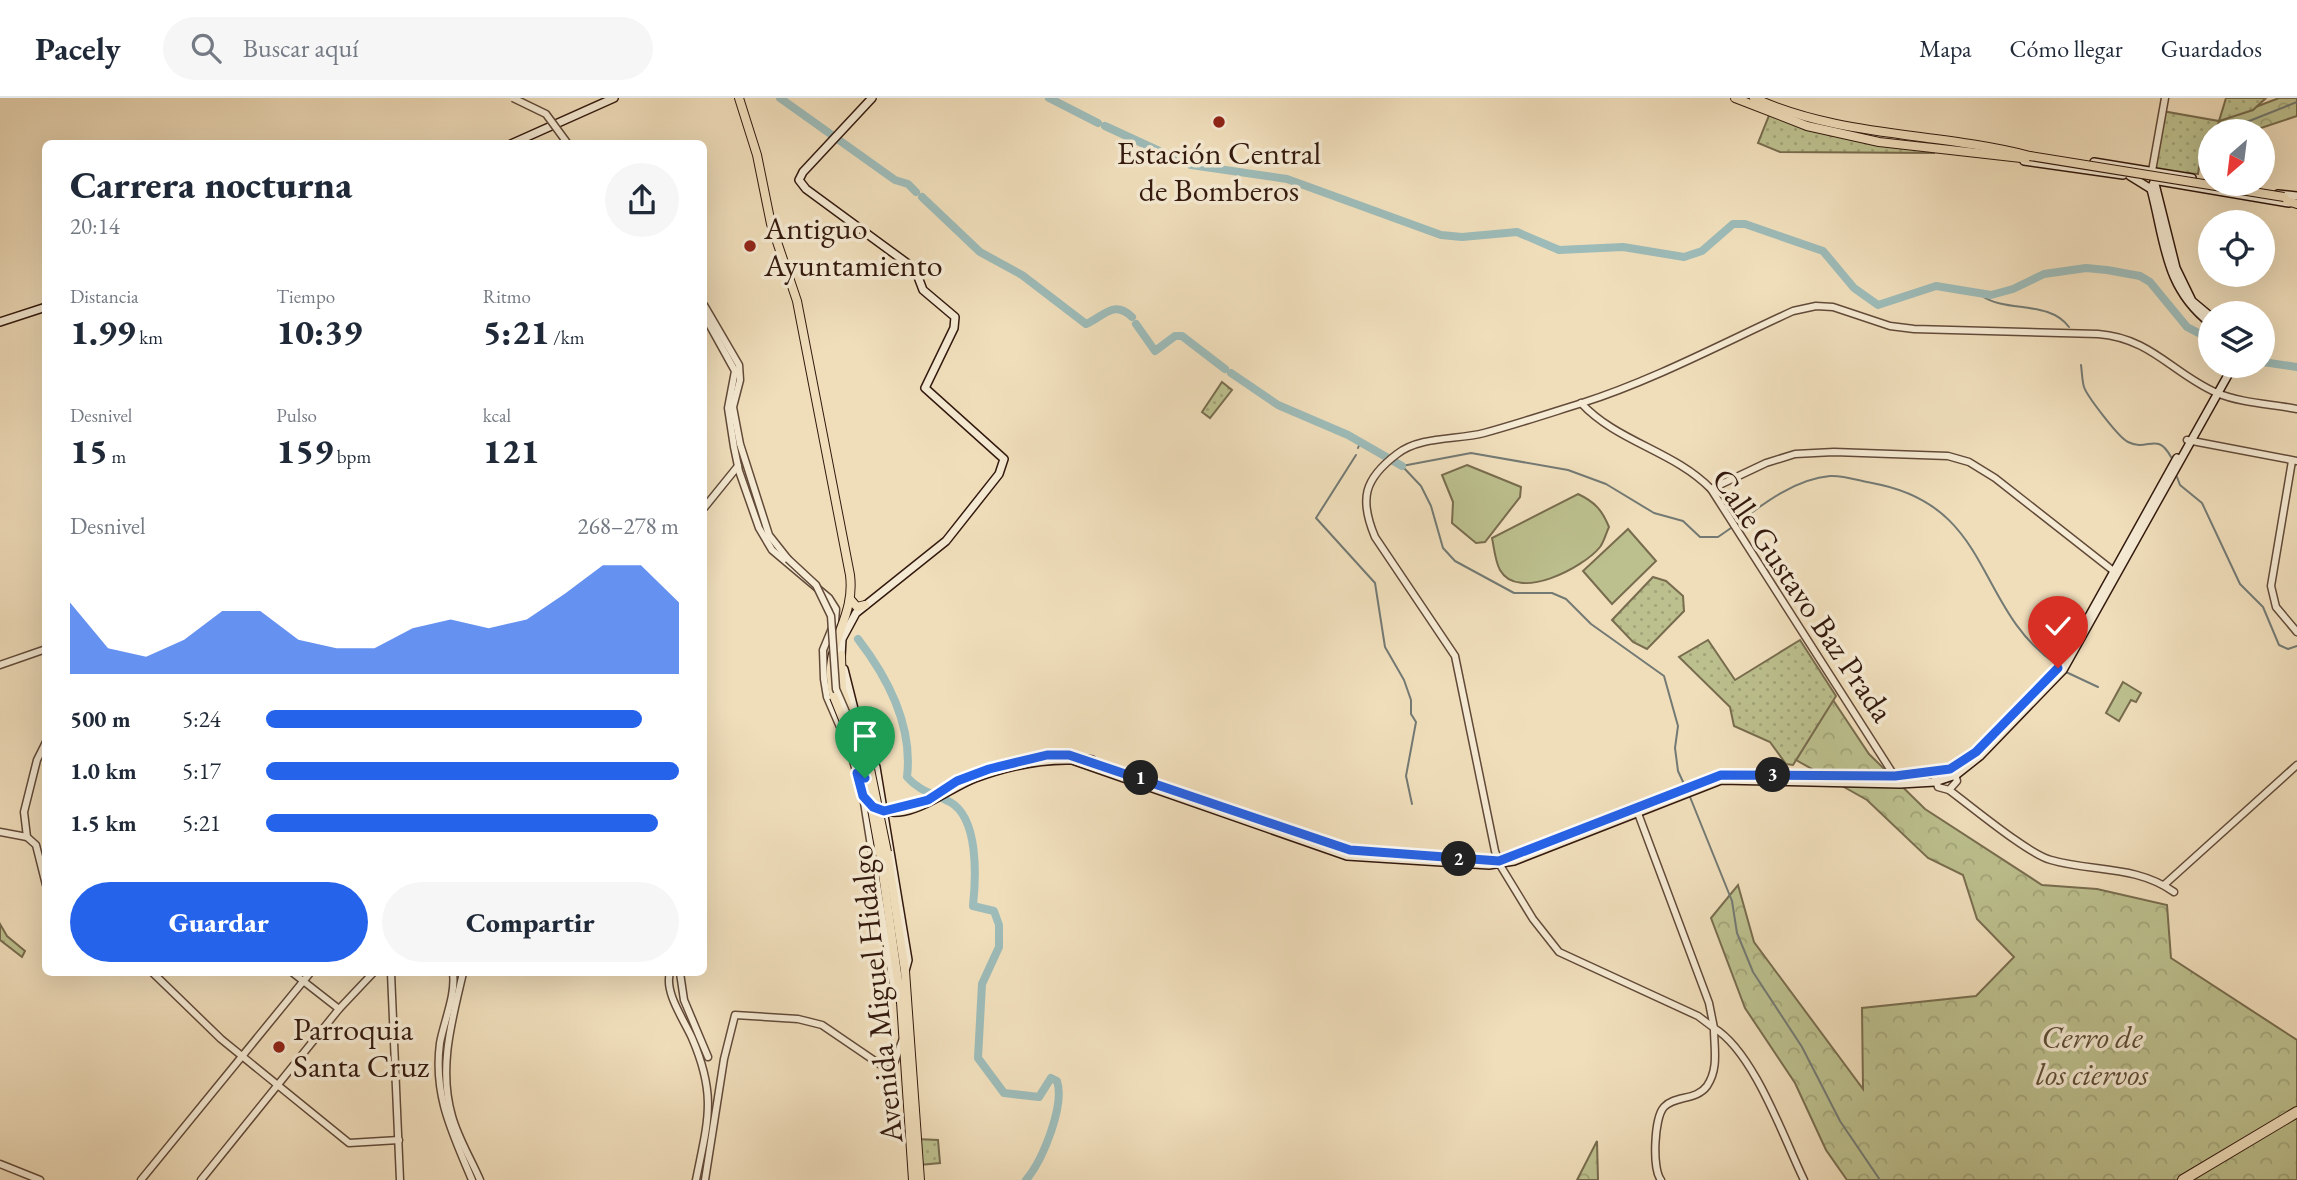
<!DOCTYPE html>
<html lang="es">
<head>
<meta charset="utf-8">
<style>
  :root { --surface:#fff; --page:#f6f6f7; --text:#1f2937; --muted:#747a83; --line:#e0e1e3; --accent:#2563eb }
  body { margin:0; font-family:"EB Garamond",serif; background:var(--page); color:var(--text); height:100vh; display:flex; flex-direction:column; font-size:26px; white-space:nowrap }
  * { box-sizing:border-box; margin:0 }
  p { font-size:23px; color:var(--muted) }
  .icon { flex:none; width:38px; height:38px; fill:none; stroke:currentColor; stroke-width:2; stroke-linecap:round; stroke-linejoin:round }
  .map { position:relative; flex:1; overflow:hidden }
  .details { position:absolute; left:42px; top:42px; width:665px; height:836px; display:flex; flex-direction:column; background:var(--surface); border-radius:10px; box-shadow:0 7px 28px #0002 }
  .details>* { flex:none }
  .needle { width:46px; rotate:208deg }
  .buttons { position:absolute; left:2198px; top:21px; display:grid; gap:14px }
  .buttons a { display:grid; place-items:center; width:77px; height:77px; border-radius:50%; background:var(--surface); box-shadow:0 7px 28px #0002; font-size:35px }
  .pin { position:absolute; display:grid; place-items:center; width:60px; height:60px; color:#fff; margin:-72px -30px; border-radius:50% 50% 50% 0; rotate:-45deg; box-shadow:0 0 7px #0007 }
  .pin .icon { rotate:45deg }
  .km { position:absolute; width:35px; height:35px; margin:-18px; border-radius:50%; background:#222; color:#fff; font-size:19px; line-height:35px; text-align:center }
  .round { display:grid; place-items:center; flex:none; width:74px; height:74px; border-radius:37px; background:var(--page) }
  .head { display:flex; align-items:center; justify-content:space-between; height:119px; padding:0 28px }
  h1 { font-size:38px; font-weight:800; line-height:52px }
  .stats { display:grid; grid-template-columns:repeat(3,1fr); gap:10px; height:119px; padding:7px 28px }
  .stats div { display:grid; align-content:center }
  .stats b { font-size:35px; font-weight:800 }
  .stats small { font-size:19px; font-weight:400 }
  .stats p { font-size:19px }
  .chart { height:196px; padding:14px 28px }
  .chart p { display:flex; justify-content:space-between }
  .chart svg { width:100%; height:126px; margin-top:7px; fill:var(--accent); opacity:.7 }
  .action { display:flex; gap:14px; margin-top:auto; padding:14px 28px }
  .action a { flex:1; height:80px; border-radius:42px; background:var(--accent); color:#fff; font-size:28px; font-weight:800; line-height:80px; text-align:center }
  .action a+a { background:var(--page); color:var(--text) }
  ul { padding:0 28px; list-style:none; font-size:23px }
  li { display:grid; grid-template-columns:112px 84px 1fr; align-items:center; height:52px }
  li i { height:18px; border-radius:9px; background:var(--accent) }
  header { display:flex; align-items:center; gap:42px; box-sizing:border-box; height:98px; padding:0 35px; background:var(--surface); border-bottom:2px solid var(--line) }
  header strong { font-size:33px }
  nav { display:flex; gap:38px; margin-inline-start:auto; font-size:24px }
  .search { width:490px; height:63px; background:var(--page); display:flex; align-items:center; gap:18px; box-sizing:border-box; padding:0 24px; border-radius:38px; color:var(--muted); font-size:26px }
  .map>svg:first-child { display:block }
  .grass { fill:#bcc08e; stroke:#786c4e; stroke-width:2 }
  .forest { fill:url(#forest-crowns); stroke:#786c4e; stroke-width:2 }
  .park { fill:url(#park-dots); stroke:#786c4e; stroke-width:2 }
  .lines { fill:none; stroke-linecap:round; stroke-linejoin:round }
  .stream { stroke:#737a74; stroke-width:2 }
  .river { stroke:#9dbbb8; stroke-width:8 }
  .tertiary-casing { stroke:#624a39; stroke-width:9 }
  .secondary-casing { stroke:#33190e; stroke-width:10 }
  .primary-casing { stroke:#33190e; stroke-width:10 }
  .motorway-casing { stroke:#33190e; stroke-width:12 }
  .tertiary { stroke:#f5ead3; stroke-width:6 }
  .secondary { stroke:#f5ead3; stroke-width:7 }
  .primary { stroke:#f0debb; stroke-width:8 }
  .motorway { stroke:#f0debb; stroke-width:10 }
  .tertiary-bridge-casing { stroke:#624a39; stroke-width:9; stroke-linecap:butt }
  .primary-bridge-casing { stroke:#33190e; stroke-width:10; stroke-linecap:butt }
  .tertiary-bridge { stroke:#f5ead3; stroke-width:6 }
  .primary-bridge { stroke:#f0debb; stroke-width:8 }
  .route-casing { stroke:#fff; stroke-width:14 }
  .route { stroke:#2563eb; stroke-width:9 }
  .poi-dot { fill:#8f2418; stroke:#f5ead3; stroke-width:2.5 }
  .labels { text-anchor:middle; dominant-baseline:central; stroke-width:7; stroke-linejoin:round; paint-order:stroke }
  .poi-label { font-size:32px; fill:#33190e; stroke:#f5ead3; text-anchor:start }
  .street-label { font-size:32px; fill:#33190e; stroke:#f5ead3 }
  .park-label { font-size:32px; font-style:italic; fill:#5c4b34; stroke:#f5ead3 }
</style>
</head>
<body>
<header>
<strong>Pacely</strong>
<div class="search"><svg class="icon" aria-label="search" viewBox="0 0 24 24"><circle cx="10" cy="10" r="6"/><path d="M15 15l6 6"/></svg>Buscar aquí</div>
<nav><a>Mapa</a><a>Cómo llegar</a><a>Guardados</a></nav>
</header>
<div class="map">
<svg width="2297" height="1082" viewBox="0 0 2297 1082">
  <defs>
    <pattern id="forest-crowns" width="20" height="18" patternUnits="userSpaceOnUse" patternTransform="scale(1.75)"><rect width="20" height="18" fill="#bcc08e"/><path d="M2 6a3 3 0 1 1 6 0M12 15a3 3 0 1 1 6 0" fill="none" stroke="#a2a479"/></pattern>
    <pattern id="park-dots" width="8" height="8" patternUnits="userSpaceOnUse" patternTransform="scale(1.75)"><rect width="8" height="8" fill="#bcc08e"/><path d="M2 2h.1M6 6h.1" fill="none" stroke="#a2a479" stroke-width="1.8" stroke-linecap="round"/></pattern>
  </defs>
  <rect width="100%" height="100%" fill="#f0debb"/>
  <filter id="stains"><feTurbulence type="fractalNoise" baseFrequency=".00286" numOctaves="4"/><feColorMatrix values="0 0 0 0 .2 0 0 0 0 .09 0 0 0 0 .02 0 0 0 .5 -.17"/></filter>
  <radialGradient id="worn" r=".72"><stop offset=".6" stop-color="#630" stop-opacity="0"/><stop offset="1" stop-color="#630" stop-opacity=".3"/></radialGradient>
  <g class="grass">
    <polygon points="1467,367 1521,389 1520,399 1485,444 1476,445 1452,425 1453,404 1442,377"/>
    <path d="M1578,396C1595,404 1602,412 1609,429C1606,435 1604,444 1600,449C1583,470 1518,504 1500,472C1495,463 1494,449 1492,440Z"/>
    <polygon points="1628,431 1656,463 1612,506 1583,473"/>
    <polygon points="2123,584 2141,595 2136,604 2131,602 2119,623 2106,615"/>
  </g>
  <g class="forest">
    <polygon points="2279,0 2297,0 2297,18 2252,33 2216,33 2219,23"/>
    <polygon points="1833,602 1869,656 1925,711 2042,787 2097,791 2167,807 2171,860 2297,942 2297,1082 1847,1082 1826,1052 1795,985 1745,910 1711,820 1738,787 1754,844 1863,991 1862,910 1976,898 2014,859 1977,821 1963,777 1928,760 1867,702 1796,662"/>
    <polygon points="1597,1043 1598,1082 1577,1082"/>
  </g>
  <g class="park">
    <polygon points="2226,0 2266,0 2253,12 2219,23 2216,33 2210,33 2210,48 2202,51 2198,76 2152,73 2162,13 2219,23"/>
    <polygon points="1770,15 1807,28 1934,51 1934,55 1780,54 1758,45"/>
    <polygon points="1222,284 1232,292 1210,320 1202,314"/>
    <polygon points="1653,479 1666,483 1683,498 1684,513 1647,551 1633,544 1612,522"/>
    <polygon points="1708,542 1735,582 1800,542 1836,598 1793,667 1786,666 1770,644 1734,628 1730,609 1679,559"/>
    <polygon points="0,826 7,838 25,853 22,859 0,842"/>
    <polygon points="916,1041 938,1042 940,1065 920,1067"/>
  </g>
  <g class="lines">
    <g class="stream">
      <polyline points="2224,33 2297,4"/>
      <polyline points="2203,42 2210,39"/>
      <path d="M1982,198C2007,215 2049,202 2069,229"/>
      <path d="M2081,267C2082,274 2082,282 2084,289C2087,298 2119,340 2128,344C2148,354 2157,333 2171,359"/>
      <polyline points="1358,350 1360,345"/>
      <polyline points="1356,357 1316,420 1375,485 1385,549 1404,582 1411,602 1411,616 1416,624 1406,678 1412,706"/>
      <polyline points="1402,368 1471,355 1568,372 1606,386 1654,415 1683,423 1700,439 1718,439 1731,430"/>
      <polyline points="1403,369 1421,388 1431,408 1443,450 1455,463 1514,495 1552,495 1566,501 1591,526 1664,578 1678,628 1675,650 1678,673 1684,686"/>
      <polyline points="2177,379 2180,387 2202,405 2240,486 2263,509 2279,547 2288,551 2297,548"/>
      <path d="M1736,426C1763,406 1795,381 1830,378C1843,377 1860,383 1872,385C1994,407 1974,510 2056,566"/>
      <polyline points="2066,574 2098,589"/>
      <polyline points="1690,699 1732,803 1737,835 1753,874 1802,949 1840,1023 1880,1082"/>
    </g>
    <g class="river">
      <polyline points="780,0 895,82 908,86 916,94"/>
      <polyline points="1049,0 1098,25"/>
      <polyline points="1105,28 1181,63"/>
      <polyline points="1191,67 1287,81 1441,137 1462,139 1517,134 1559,152 1623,149 1684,159 1702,153 1733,126 1745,126 1823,153 1854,190 1878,207 1936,188 1991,197 2013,191 2044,176 2086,170 2107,172 2140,178 2150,184 2187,229 2210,241"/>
      <path d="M922,99L980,154L1022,177L1086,226C1103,219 1114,201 1132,219"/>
      <polyline points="1136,226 1155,253 1175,238 1182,238 1225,271"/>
      <polyline points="2263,264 2297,269"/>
      <polyline points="1231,275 1278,307 1348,337 1402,368"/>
      <path d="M858,541C888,580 913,629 907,679C920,694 933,695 950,704C979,720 976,780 973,808L994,813L999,827V849L982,886L978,960L1004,995L1039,999L1051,980L1057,983C1065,1007 1043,1062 1026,1082"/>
    </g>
    <g class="tertiary-casing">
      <g id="tertiary">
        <polyline points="2152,73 2165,0"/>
        <polyline points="704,207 739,267 740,282 733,309 740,346 769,437 788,461"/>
        <polyline points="704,217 735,273 728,310 734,349 739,373 759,430 772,452 829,500 836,511 835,523 823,552 824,581 827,599 850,652 863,698 894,892 900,903"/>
        <path d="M1581,305C1617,344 1674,353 1711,391L1897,682"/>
        <polyline points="2187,342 2297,363"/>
        <polyline points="2292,363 2271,488 2276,509 2297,534"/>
        <polyline points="1711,391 1766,365 1795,356 1834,354 1948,358 1969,364 1995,380 2116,475"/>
        <polyline points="704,410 738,368"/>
        <polyline points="0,567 46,551"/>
        <polyline points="46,644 37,662 24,714 27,739 36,747 46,787"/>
        <path d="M1935,680L1938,689L1949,692C1971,708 2028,756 2051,762C2092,774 2136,767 2174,794"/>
        <polyline points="1949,692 1957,683 1954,673"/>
        <path d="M1636,710L1709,905L1714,930C1754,954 1784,1041 1804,1082"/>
        <polyline points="0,734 27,739"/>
        <polyline points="2164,787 2297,667"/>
        <polyline points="153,875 221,941 349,1045 399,1042"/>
        <polyline points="293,875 339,911"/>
        <polyline points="391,875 400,1082"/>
        <path d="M453,875C456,897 444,923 440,945C433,998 453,1036 472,1082"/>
        <path d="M463,875C452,922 438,970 452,1018C458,1040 471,1061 480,1082"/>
        <path d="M670,875C664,894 684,922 692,940C717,998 708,1022 696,1082"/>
        <polyline points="680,875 684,902 708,959"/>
        <polyline points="891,974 902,943"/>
        <polyline points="0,1066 40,1082"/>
        <polyline points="141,1082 310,875"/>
        <polyline points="201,1082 339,911 373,875"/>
        <polyline points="705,1082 724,961 735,917 798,921 822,927 891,974"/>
        <path d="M1661,1082C1652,1071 1654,1020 1664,1009C1675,997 1696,1003 1707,988C1719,970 1714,951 1714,930L1698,918L1559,854L1533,821L1500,767L1495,753L1455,558L1375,439C1359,401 1364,381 1397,356C1420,338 1457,342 1484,335C1517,326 1550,315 1582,305C1654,282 1723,245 1793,213L1816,208L1833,209L1890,228L1914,231L2098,236C2151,240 2173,276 2217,295C2241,305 2272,306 2297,311"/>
      </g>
    </g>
    <g class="secondary-casing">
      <g id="secondary">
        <polyline points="511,46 614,0"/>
        <polyline points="2024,63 2123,77"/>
        <polyline points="2094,64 2192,80"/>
        <polyline points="2152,74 2176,170 2192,203 2210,218"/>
        <polyline points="2130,78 2151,91"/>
        <polyline points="2159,83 2289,105"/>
        <path d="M2153,86L2151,91C2165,143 2164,189 2210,225"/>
        <polyline points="2278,96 2297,98"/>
        <polyline points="0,224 46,209"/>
        <polyline points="841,559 842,541 856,515 946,443 999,376 1004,361 925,290 954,230 955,219 923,192 915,171 806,91 799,82 803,74 872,0"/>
        <polyline points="844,571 854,611 876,669 908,862 905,873"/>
        <polyline points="2037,592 2058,570 2077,540 2177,360"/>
        <polyline points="1709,681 1721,677 1895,679 1940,674 1963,665 2002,628"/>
        <path d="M863,698C895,738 941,693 975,680C1005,669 1040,661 1072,662L1347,758L1489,767L1514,763L1721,682L1900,686L1935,684L1956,677L1980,658L2063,572L2233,268"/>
        <polyline points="888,712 928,702 957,683 989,671 1054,656 1092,662"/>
        <polyline points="1251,719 1350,753 1433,759"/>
        <polyline points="1595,725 1685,690"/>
      </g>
    </g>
    <g class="primary-casing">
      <g id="primary">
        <path d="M739,0L757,57L771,126L797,203L850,477C856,524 820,547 834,599"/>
        <polyline points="1735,0 1807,28 1879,44 2030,61"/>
        <path d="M1754,0C1842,40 1938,34 2030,58"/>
        <polyline points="2284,102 2297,106"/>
        <polyline points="851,502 857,509 865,507"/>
        <polyline points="841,557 842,591 859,644"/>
        <polyline points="887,754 905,873 920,1082"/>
        <polyline points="880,755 901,904 913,1082"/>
      </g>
    </g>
    <g class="motorway-casing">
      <polyline id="motorway" points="2183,1082 2297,1014"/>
    </g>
    <use href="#tertiary" class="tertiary"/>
    <use href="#secondary" class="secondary"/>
    <use href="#primary" class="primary"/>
    <use href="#motorway" class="motorway"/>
    <g class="tertiary-bridge-casing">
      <g id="tertiary-bridge">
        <polyline points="513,0 546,16 568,46"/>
        <polyline points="788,461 816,487 831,518 836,591 859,644"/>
      </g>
    </g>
    <g class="primary-bridge-casing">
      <g id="primary-bridge">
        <polyline points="2030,58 2284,99"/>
        <polyline points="834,599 866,678 880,755"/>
        <polyline points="859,644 870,671 887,754"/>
      </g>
    </g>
    <use href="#tertiary-bridge" class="tertiary-bridge"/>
    <use href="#primary-bridge" class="primary-bridge"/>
  </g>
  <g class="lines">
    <g class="route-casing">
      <polyline id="route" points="865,680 857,675 863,698 873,709 884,713 928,702 957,683 989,671 1047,657 1069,657 1350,752 1499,763 1721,677 1895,678 1950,671 1976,654 2058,570"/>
    </g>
    <use href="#route" class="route"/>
  </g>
  <g class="poi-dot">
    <circle cx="1219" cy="24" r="7"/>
    <circle cx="750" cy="148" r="7"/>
    <circle cx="279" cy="949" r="7"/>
  </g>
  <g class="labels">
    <g class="poi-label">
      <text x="1219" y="55" text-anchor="middle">Estación Central<tspan x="1219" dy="37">de Bomberos</tspan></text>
      <text x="764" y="130">Antiguo<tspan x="764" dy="37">Ayuntamiento</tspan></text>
      <text x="293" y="931">Parroquia<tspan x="293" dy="37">Santa Cruz</tspan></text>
    </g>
    <g class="street-label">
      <text transform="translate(1803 497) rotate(56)">Calle Gustavo Baz Prada</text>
      <text transform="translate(876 896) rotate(-96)">Avenida Miguel Hidalgo</text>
    </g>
    <g class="park-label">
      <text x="2092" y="939">Cerro de<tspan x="2092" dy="37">los ciervos</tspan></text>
    </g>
  </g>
  <rect width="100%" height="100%" filter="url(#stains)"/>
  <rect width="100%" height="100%" fill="url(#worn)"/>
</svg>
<div class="buttons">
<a><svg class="needle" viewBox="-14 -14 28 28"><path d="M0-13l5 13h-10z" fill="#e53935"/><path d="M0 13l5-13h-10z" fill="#747a83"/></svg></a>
<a><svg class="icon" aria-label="locate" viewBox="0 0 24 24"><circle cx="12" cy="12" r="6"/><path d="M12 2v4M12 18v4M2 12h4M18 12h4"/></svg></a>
<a><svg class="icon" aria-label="layers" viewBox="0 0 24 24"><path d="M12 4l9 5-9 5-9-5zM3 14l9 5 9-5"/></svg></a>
</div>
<div class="pin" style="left:865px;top:680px;background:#1e9e55"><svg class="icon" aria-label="arrive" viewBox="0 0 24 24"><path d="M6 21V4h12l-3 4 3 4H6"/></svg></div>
<div class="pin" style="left:2058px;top:570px;background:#d93025"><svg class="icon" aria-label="check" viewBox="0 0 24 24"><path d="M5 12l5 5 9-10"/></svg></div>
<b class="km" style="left:1141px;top:680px">1</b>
<b class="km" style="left:1459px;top:761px">2</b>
<b class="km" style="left:1773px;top:677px">3</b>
<section class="details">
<div class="head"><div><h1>Carrera nocturna</h1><p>20:14</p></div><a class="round"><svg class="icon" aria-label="share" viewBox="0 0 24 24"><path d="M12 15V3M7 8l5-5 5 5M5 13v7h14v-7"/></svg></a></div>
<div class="stats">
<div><p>Distancia</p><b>1.99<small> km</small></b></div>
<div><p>Tiempo</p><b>10:39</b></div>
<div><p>Ritmo</p><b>5:21<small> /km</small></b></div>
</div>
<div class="stats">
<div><p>Desnivel</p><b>15<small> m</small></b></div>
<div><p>Pulso</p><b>159<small> bpm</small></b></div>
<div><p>kcal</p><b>121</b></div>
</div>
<div class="chart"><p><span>Desnivel</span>268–278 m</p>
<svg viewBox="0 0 160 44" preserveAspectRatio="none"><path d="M0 44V19L10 35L20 38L30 32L40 22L50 22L60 32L70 35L80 35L90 28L100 25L110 28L120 25L130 16L140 6L150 6L160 19V44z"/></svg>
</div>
<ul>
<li><b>500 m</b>5:24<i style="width:91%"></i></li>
<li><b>1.0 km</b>5:17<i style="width:100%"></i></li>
<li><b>1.5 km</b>5:21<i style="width:95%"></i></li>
</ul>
<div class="action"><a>Guardar</a><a>Compartir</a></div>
</section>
</div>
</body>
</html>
